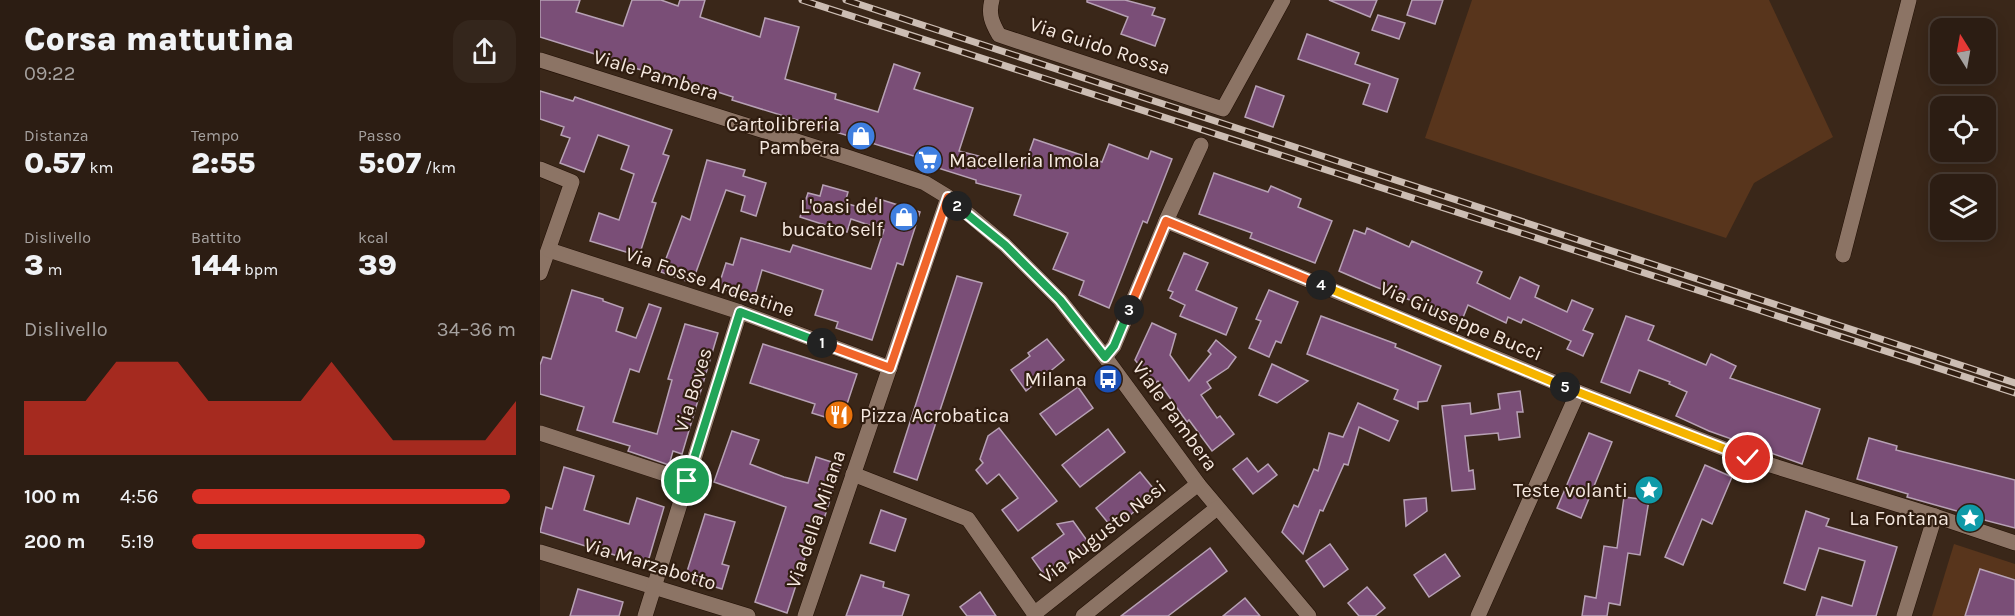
<!DOCTYPE html>
<html lang="it">
<head>
<meta charset="utf-8">
<style>
  :root { --surface:#2c1d13; --page:#34261c; --text:#f1f3f6; --muted:#a6a2a0; --line:#483b33; --accent:#d93025 }
  body { margin:0; font-family:Karla,sans-serif; background:var(--page); color:var(--text); height:100vh; display:flex; flex-direction:column; font-size:22px; white-space:nowrap }
  * { box-sizing:border-box; margin:0 }
  p { font-size:20px; color:var(--muted) }
  .icon { flex:none; width:33px; height:33px; fill:none; stroke:currentColor; stroke-width:2; stroke-linecap:round; stroke-linejoin:round }
  .map { position:relative; flex:1; overflow:hidden }
  .side { display:flex; flex-direction:column; background:var(--surface); width:540px }
  .side>* { flex:none }
  .needle { width:39px; rotate:349deg }
  .controls { position:absolute; left:1390px; top:18px; display:grid; gap:12px }
  .controls a { display:grid; place-items:center; width:66px; height:66px; border-radius:12px; background:var(--surface); box-shadow:0 3px 15px #0003,0 0 0 2px var(--line); font-size:30px }
  .pin { position:absolute; display:grid; place-items:center; width:51px; height:51px; color:#fff; margin:-26px; border:3px solid #fff; border-radius:50%; box-shadow:0 2px 6px #0007 }
  .km { position:absolute; width:30px; height:30px; margin:-15px; border-radius:50%; background:#222; color:#fff; font-size:16px; line-height:30px; text-align:center }
  .round { display:grid; place-items:center; flex:none; width:63px; height:63px; border-radius:18px; background:var(--page) }
  .head { display:flex; align-items:center; justify-content:space-between; height:102px; padding:0 24px }
  h1 { font-size:33px; font-weight:800; line-height:45px }
  .stats { display:grid; grid-template-columns:repeat(3,1fr); gap:9px; height:102px; padding:6px 24px }
  .stats div { display:grid; align-content:center }
  .stats b { font-size:30px; font-weight:800 }
  .stats small { font-size:16px; font-weight:400 }
  .stats p { font-size:16px }
  .chart { height:168px; padding:12px 24px }
  .chart p { display:flex; justify-content:space-between }
  .chart svg { width:100%; height:108px; margin-top:6px; fill:var(--accent); opacity:.7 }
  ul { padding:0 24px; list-style:none; font-size:20px }
  li { display:grid; grid-template-columns:96px 72px 1fr; align-items:center; height:45px }
  li i { height:15px; border-radius:8px; background:var(--accent) }
  main { display:flex; flex:1; min-height:0 }
  .map>svg:first-child { display:block }
  .green { fill:#58351c }
  .building { fill:#7a4e77; stroke:#b7a1b5; stroke-width:1.5 }
  .lines { fill:none; stroke-linecap:round; stroke-linejoin:round }
  .minor-casing { stroke:#210f04; stroke-width:16 }
  .minor { stroke:#8c7465; stroke-width:15 }
  .rail-casing { stroke:#ccbdb3; stroke-width:7 }
  .rail { stroke:#301d10; stroke-width:4.5; stroke-dasharray:14; stroke-linecap:butt }
  .split-1-casing { stroke:#fff; stroke-width:12 }
  .split-2-casing { stroke:#fff; stroke-width:12 }
  .split-3-casing { stroke:#fff; stroke-width:12 }
  .split-4-casing { stroke:#fff; stroke-width:12 }
  .split-5-casing { stroke:#fff; stroke-width:12 }
  .split-6-casing { stroke:#fff; stroke-width:12 }
  .split-1 { stroke:#22a559; stroke-width:8 }
  .split-2 { stroke:#f0652b; stroke-width:8 }
  .split-3 { stroke:#22a559; stroke-width:8 }
  .split-4 { stroke:#f0652b; stroke-width:8 }
  .split-5 { stroke:#f5b400; stroke-width:8 }
  .split-6 { stroke:#f5b400; stroke-width:8 }
  .labels { text-anchor:middle; dominant-baseline:central; stroke-width:4.5; stroke-linejoin:round; paint-order:stroke }
  .street-label { font-size:20px; fill:#f6e9e0; stroke:#301d10 }
  .poi-label { font-size:20px; fill:#f6e9e0; stroke:#301d10; text-anchor:end }
</style>
</head>
<body>
<main>
<section class="side">
<div class="head"><div><h1>Corsa mattutina</h1><p>09:22</p></div><a class="round"><svg class="icon" aria-label="share" viewBox="0 0 24 24"><path d="M12 15V3M7 8l5-5 5 5M5 13v7h14v-7"/></svg></a></div>
<div class="stats">
<div><p>Distanza</p><b>0.57<small> km</small></b></div>
<div><p>Tempo</p><b>2:55</b></div>
<div><p>Passo</p><b>5:07<small> /km</small></b></div>
</div>
<div class="stats">
<div><p>Dislivello</p><b>3<small> m</small></b></div>
<div><p>Battito</p><b>144<small> bpm</small></b></div>
<div><p>kcal</p><b>39</b></div>
</div>
<div class="chart"><p><span>Dislivello</span>34–36 m</p>
<svg viewBox="0 0 160 44" preserveAspectRatio="none"><path d="M0 44V22L10 22L20 22L30 6L40 6L50 6L60 22L70 22L80 22L90 22L100 6L110 22L120 38L130 38L140 38L150 38L160 22V44z"/></svg>
</div>
<ul>
<li><b>100 m</b>4:56<i style="width:98%"></i></li>
<li><b>200 m</b>5:19<i style="width:72%"></i></li>
</ul>
</section>
<div class="map">
<svg width="1475" height="616" viewBox="0 0 1475 616">
  <rect width="100%" height="100%" fill="#3a2719"/>
  <g class="green">
    <polygon points="932,0 1229,0 1293,137 1214,183 1186,238 885,138"/>
    <polygon points="1414,544 1475,564 1475,616 1392,616"/>
  </g>
  <g class="building">
    <polygon points="0,0 40,0 36,12 83,26 92,0 121,0 138,6 140,0 165,0 160,17 220,37 225,18 259,27 245,79 296,94 295,99 338,112 354,64 380,73 374,89 433,108 419,151 462,162 484,167 494,139 562,162 569,144 608,159 611,151 632,159 607,223 603,221 569,308 539,295 544,281 513,269 528,233 474,215 481,195 436,183 436,180 376,161 377,157 192,100 193,97 141,80 94,68 73,62 74,60 0,37"/>
    <polygon points="547,0 585,0 615,8 612,15 625,19 615,46 581,34 588,17 547,2"/>
    <polygon points="789,0 837,0 830,17"/>
    <polygon points="872,0 903,0 895,24 867,15"/>
    <polygon points="838,15 865,23 859,39 832,30"/>
    <polygon points="767,34 819,53 815,64 858,79 847,112 823,104 830,84 758,59"/>
    <polygon points="716,86 744,96 733,127 705,117"/>
    <polygon points="0,91 33,101 35,97 132,130 123,154 129,156 112,202 116,203 99,256 50,241 59,213 79,220 94,174 81,169 89,146 58,135 44,172 20,163 30,138 21,135 24,127 0,119"/>
    <polygon points="167,160 205,170 203,176 226,183 216,216 201,211 205,196 186,190 152,283 121,272 142,216 150,220"/>
    <polygon points="674,173 728,192 731,186 761,199 758,207 792,221 775,263 710,238 712,233 659,214"/>
    <polygon points="283,185 308,192 305,203 332,211 336,198 380,212 363,265 357,263 332,340 296,328 298,322 275,315 283,290 222,270 214,298 178,288 186,263 193,265 201,238 250,252 253,245 331,269 344,230 311,219 307,232 260,217 268,193 280,196"/>
    <polygon points="827,228 869,247 872,241 942,272 937,283 970,299 980,277 999,286 995,297 1027,312 1032,300 1053,309 1043,330 1053,334 1043,356 1027,349 1031,341 983,319 981,323 968,317 966,323 928,305 922,320 836,287 799,271 814,230 825,234"/>
    <polygon points="644,253 668,263 656,290 697,308 686,335 640,316 645,305 630,298 633,292 628,290"/>
    <polygon points="417,276 442,283 377,480 354,472"/>
    <polygon points="32,290 63,299 63,301 83,308 76,331 96,338 109,304 121,308 99,372 90,369 73,422 117,434 132,380 128,379 145,324 178,333 142,454 133,451 129,465 88,451 90,446 37,430 44,407 0,394 0,365 3,357 11,359"/>
    <polygon points="729,290 758,302 741,343 736,341 729,357 709,348 721,321 716,319"/>
    <polygon points="781,316 856,344 855,347 901,366 887,401 878,402 878,409 854,399 858,390 767,354"/>
    <polygon points="1086,316 1114,326 1108,340 1166,365 1171,354 1196,366 1190,378 1280,409 1262,464 1169,431 1136,416 1147,392 1129,384 1130,382 1099,370 1090,393 1061,382"/>
    <polygon points="612,323 636,334 630,355 649,381 671,354 668,351 676,340 696,357 688,368 667,382 671,388 661,395 677,418 680,416 694,434 672,451 649,420 647,422 618,381 614,384 595,360"/>
    <polygon points="507,339 524,360 486,391 471,370 490,356 488,353"/>
    <polygon points="223,344 317,374 301,422 272,413 275,404 210,383"/>
    <polygon points="732,364 768,381 737,403 719,395"/>
    <polygon points="538,387 553,408 516,435 500,414"/>
    <polygon points="980,391 983,412 977,412 980,437 959,440 958,433 925,436 929,471 933,470 935,489 912,491 902,406 930,403 931,414 960,409 958,394"/>
    <polygon points="818,403 858,421 849,441 819,427 808,465 804,464 783,511 780,510 763,554 742,532 754,505 758,507 774,469 778,471 789,433 803,437"/>
    <polygon points="459,428 517,501 478,531 462,510 478,498 459,474 447,484 436,470 443,463 440,459 448,436"/>
    <polygon points="568,429 585,452 540,487 522,465"/>
    <polygon points="192,431 219,440 210,464 244,477 268,483 276,457 301,465 284,519 278,517 247,613 215,602 246,507 174,482"/>
    <polygon points="1049,433 1072,442 1041,518 1017,508"/>
    <polygon points="1329,438 1357,446 1356,450 1475,480 1475,528 1417,513 1417,511 1367,497 1368,494 1317,479"/>
    <polygon points="707,458 718,472 728,464 737,475 713,494 693,469"/>
    <polygon points="1165,465 1192,477 1172,524 1162,519 1143,565 1125,557"/>
    <polygon points="24,467 54,476 44,510 89,524 97,498 124,507 107,565 0,532 6,507 12,509"/>
    <polygon points="600,472 617,493 573,529 556,508"/>
    <polygon points="1084,497 1109,500 1100,555 1088,553 1080,605 1069,603 1067,616 1042,616 1045,596 1056,598 1064,546 1077,548"/>
    <polygon points="886,498 887,511 866,526 864,500"/>
    <polygon points="341,510 366,519 355,551 330,543"/>
    <polygon points="1266,511 1289,519 1286,526 1357,547 1336,616 1276,616 1282,597 1312,606 1325,561 1279,548 1265,590 1244,583"/>
    <polygon points="165,514 195,522 182,564 189,566 182,589 145,578"/>
    <polygon points="533,521 551,546 507,579 492,558 524,534 517,524"/>
    <polygon points="790,544 808,569 784,587 766,561"/>
    <polygon points="670,548 687,571 628,616 581,616"/>
    <polygon points="905,554 920,576 889,597 874,575"/>
    <polygon points="1440,569 1475,580 1475,616 1425,616"/>
    <polygon points="321,575 344,582 343,587 369,595 362,616 306,616"/>
    <polygon points="827,587 845,608 835,616 819,616 808,603"/>
    <polygon points="38,589 83,602 79,616 30,616"/>
    <polygon points="440,592 456,616 427,616 420,607"/>
    <polygon points="705,598 720,616 683,616"/>
  </g>
  <g class="lines">
    <g class="minor-casing">
      <g id="minor">
        <path d="M452,0C448,14 452,23 459,35L683,109L743,0"/>
        <polyline points="0,60 310,158 385,183 408,197 465,245 520,300 565,357 658,484 769,616"/>
        <polyline points="0,169 32,182 0,273"/>
        <polyline points="626,221 1038,392 1208,458 1395,516 1475,543"/>
        <polyline points="9,250 200,312 350,368"/>
        <polyline points="1303,255 1369,0"/>
        <polyline points="565,357 574,346 626,221 661,145"/>
        <polyline points="0,433 147,481"/>
        <polyline points="313,474 428,519 496,616"/>
        <polyline points="0,552 208,616"/>
        <polyline points="494,614 658,484"/>
        <polyline points="105,616 200,312"/>
        <polyline points="265,616 408,197"/>
        <polyline points="543,616 677,508"/>
        <polyline points="938,616 1038,392"/>
        <polyline points="1364,616 1395,516"/>
      </g>
    </g>
    <use href="#minor" class="minor"/>
    <g class="rail-casing">
      <g id="rail">
        <polyline points="262,0 1475,393"/>
        <polyline points="306,0 1475,383"/>
      </g>
    </g>
    <use href="#rail" class="rail"/>
  </g>
  <g class="lines">
    <g class="split-1-casing">
      <polyline id="split-1" points="147,481 200,312 282,343"/>
    </g>
    <g class="split-2-casing">
      <polyline id="split-2" points="282,343 350,368 408,197 417,206"/>
    </g>
    <g class="split-3-casing">
      <polyline id="split-3" points="417,206 465,245 520,300 565,357 574,346 589,310"/>
    </g>
    <g class="split-4-casing">
      <polyline id="split-4" points="589,310 626,221 781,285"/>
    </g>
    <g class="split-5-casing">
      <polyline id="split-5" points="781,285 1025,387"/>
    </g>
    <g class="split-6-casing">
      <polyline id="split-6" points="1025,387 1208,458"/>
    </g>
    <use href="#split-1" class="split-1"/>
    <use href="#split-2" class="split-2"/>
    <use href="#split-3" class="split-3"/>
    <use href="#split-4" class="split-4"/>
    <use href="#split-5" class="split-5"/>
    <use href="#split-6" class="split-6"/>
  </g>
  <defs>
    <g id="shop-disc" transform="scale(1.5)"><circle r="9.5" fill="#3f7fe0" stroke="#301d10"/><path d="M-5-2.5h2.3a2.7 3.5 0 0 1 5.4 0H5L5.5 6h-11ZM-1.5-2.5h3a1.5 2.3 0 0 0-3 0Z" fill="#fff"/></g>
    <g id="supermarket-disc" transform="scale(1.5)"><circle r="9.5" fill="#3f7fe0" stroke="#301d10"/><path d="M-6-5.5h2.5l.6 2H6L4.5 2H-2.5L-4.4-4H-6ZM-1.5 3.2a1.3 1.3 0 1 0 .1 0ZM3 3.2a1.3 1.3 0 1 0 .1 0Z" fill="#fff"/></g>
    <g id="bus-disc" transform="scale(1.5)"><circle r="9.5" fill="#1a4fb4" stroke="#301d10"/><path d="M-5-6H5V4H4V6H2V4H-2V6H-4V4H-5ZM-3.5-4V0h7V-4ZM-3.5 1.2v1.5H-2V1.2ZM2 1.2v1.5H3.5V1.2Z" fill="#fff"/></g>
    <g id="restaurant-disc" transform="scale(1.5)"><circle r="9.5" fill="#e8710a" stroke="#301d10"/><path d="M-5-6h1v4h1v-4h1v4h1v-4h1v5L-1.5 .5V6h-2V.5L-5-1ZM5-6V6H3V1.5H1.5Q1.5-4 5-6Z" fill="#fff"/></g>
    <g id="sight-disc" transform="scale(1.5)"><circle r="9.5" fill="#0f9aa8" stroke="#301d10"/><path d="M0-6L1.8-2.2L6-1.7L2.9 1.2L3.7 5.4L0 3.3L-3.7 5.4L-2.9 1.2L-6-1.7L-1.8-2.2Z" fill="#fff"/></g>
  </defs>
  <g fill-rule="evenodd">
    <use href="#shop-disc" x="321" y="136"/>
    <use href="#supermarket-disc" x="388" y="160"/>
    <use href="#shop-disc" x="364" y="217"/>
    <use href="#bus-disc" x="568" y="379"/>
    <use href="#restaurant-disc" x="299" y="415"/>
    <use href="#sight-disc" x="1109" y="490"/>
    <use href="#sight-disc" x="1430" y="518"/>
  </g>
  <g class="labels">
    <g class="street-label">
      <text transform="translate(560 46) rotate(18)">Via Guido Rossa</text>
      <text transform="translate(116 75) rotate(17)">Viale Pambera</text>
      <text transform="translate(170 282) rotate(19)">Via Fosse Ardeatine</text>
      <text transform="translate(921 321) rotate(23)">Via Giuseppe Bucci</text>
      <text transform="translate(153 390) rotate(-73)">Via Boves</text>
      <text transform="translate(635 416) rotate(54)">Viale Pambera</text>
      <text transform="translate(276 519) rotate(-71)">Via della Milana</text>
      <text transform="translate(563 532) rotate(-38)">Via Augusto Nesi</text>
      <text transform="translate(110 564) rotate(17)">Via Marzabotto</text>
    </g>
    <g class="poi-label">
      <text x="300" y="124">Cartolibreria<tspan x="300" dy="23">Pambera</tspan></text>
      <text x="409" y="160" text-anchor="start">Macelleria Imola</text>
      <text x="343" y="206">L'oasi del<tspan x="343" dy="23">bucato self</tspan></text>
      <text x="547" y="379">Milana</text>
      <text x="320" y="415" text-anchor="start">Pizza Acrobatica</text>
      <text x="1088" y="490">Teste volanti</text>
      <text x="1409" y="518">La Fontana</text>
    </g>
  </g>
</svg>
<div class="controls">
<a><svg class="needle" viewBox="-14 -14 28 28"><path d="M0-13l5 13h-10z" fill="#e53935"/><path d="M0 13l5-13h-10z" fill="#a6a2a0"/></svg></a>
<a><svg class="icon" aria-label="locate" viewBox="0 0 24 24"><circle cx="12" cy="12" r="6"/><path d="M12 2v4M12 18v4M2 12h4M18 12h4"/></svg></a>
<a><svg class="icon" aria-label="layers" viewBox="0 0 24 24"><path d="M12 4l9 5-9 5-9-5zM3 14l9 5 9-5"/></svg></a>
</div>
<div class="pin" style="left:147px;top:481px;background:#1e9e55"><svg class="icon" aria-label="arrive" viewBox="0 0 24 24"><path d="M6 21V4h12l-3 4 3 4H6"/></svg></div>
<div class="pin" style="left:1208px;top:458px;background:#d93025"><svg class="icon" aria-label="check" viewBox="0 0 24 24"><path d="M5 12l5 5 9-10"/></svg></div>
<b class="km" style="left:282px;top:343px">1</b>
<b class="km" style="left:417px;top:206px">2</b>
<b class="km" style="left:589px;top:310px">3</b>
<b class="km" style="left:781px;top:285px">4</b>
<b class="km" style="left:1025px;top:387px">5</b>
</div>
</main>
</body>
</html>
